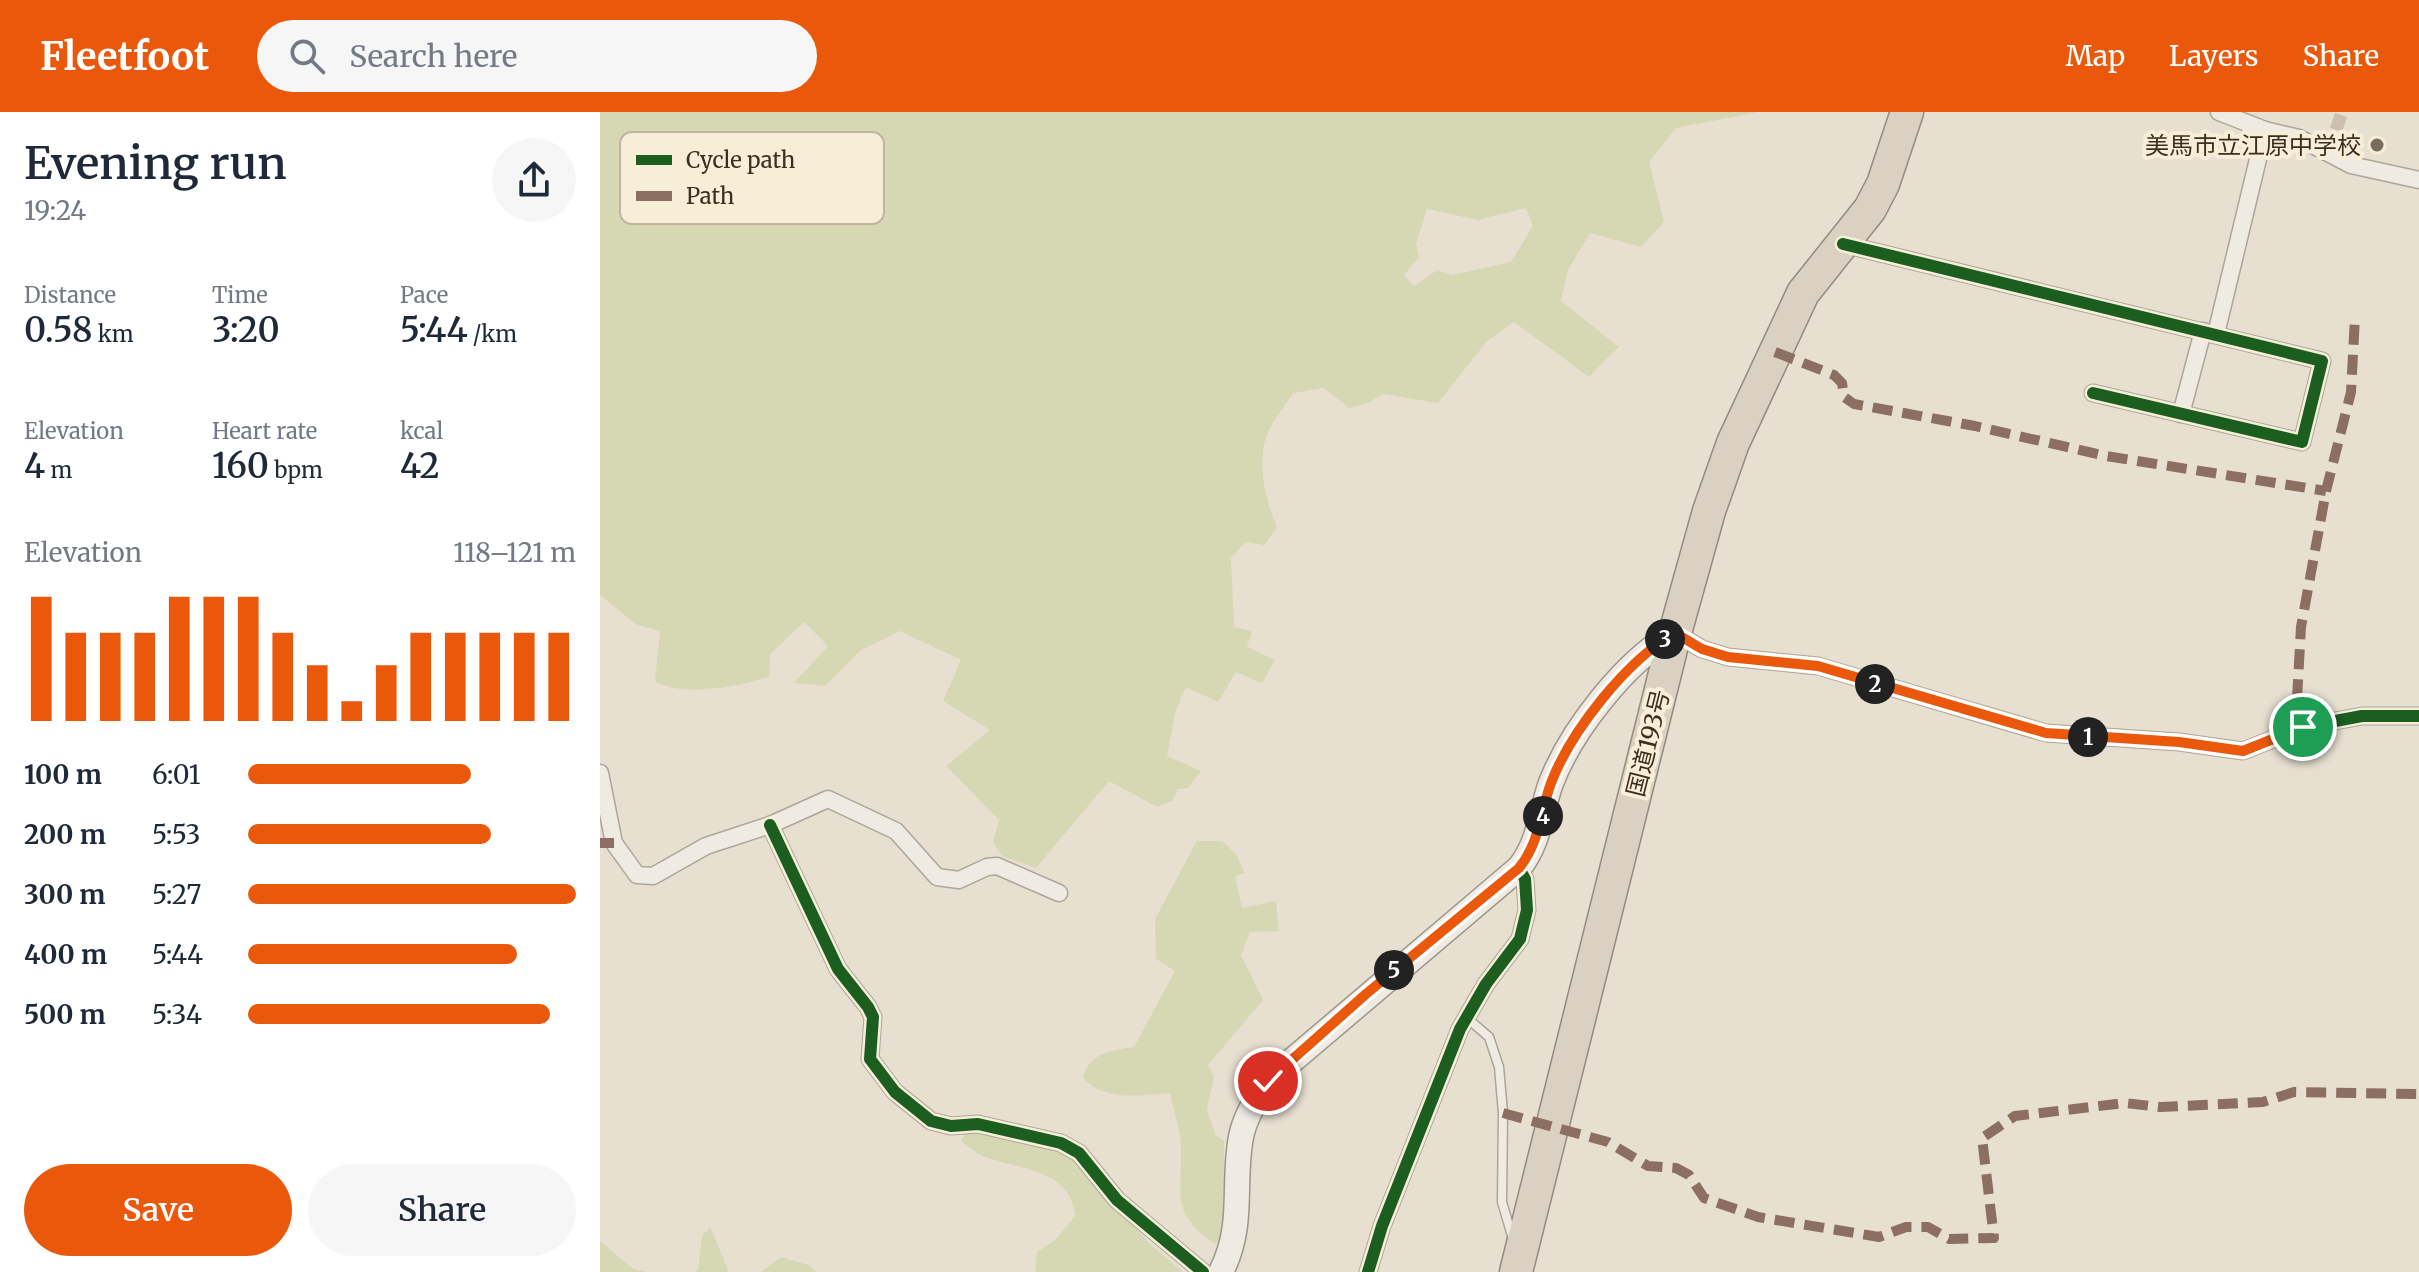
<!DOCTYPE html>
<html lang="en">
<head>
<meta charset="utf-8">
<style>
  :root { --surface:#fff; --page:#f6f6f7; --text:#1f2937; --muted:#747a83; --accent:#ea580c }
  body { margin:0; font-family:Merriweather,"Noto Sans JP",serif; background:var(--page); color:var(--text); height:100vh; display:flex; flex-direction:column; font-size:30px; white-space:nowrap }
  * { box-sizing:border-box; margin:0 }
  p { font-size:26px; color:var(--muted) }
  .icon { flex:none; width:44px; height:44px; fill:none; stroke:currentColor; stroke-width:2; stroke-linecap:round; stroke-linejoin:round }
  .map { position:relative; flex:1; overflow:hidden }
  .sheet { display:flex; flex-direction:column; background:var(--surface); width:600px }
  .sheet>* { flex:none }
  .pin { position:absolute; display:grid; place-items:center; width:68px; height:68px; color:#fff; margin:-34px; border:4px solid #fff; border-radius:50%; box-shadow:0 2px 8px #0007 }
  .km { position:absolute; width:40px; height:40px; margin:-20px; border-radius:50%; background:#222; color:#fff; font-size:22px; line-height:40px; text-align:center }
  .round { display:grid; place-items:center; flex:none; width:84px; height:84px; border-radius:42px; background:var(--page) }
  .overview { display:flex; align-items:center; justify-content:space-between; height:136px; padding:0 24px }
  h1 { font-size:44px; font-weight:600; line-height:60px }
  .figures { display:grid; grid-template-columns:repeat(3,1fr); gap:12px; height:136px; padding:8px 24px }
  .figures div { display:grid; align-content:center }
  .figures b { font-size:34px; font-weight:600 }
  .figures small { font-size:22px; font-weight:400 }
  .figures p { font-size:22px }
  .chart { height:224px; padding:16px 24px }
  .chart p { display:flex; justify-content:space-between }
  .chart svg { width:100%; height:144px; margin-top:8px; stroke:var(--accent); stroke-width:6 }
  .cta { display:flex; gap:16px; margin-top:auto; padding:16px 24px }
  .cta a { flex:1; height:92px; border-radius:48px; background:var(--accent); color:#fff; font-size:32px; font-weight:600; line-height:92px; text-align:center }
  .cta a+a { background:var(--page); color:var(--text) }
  ul { padding:0 24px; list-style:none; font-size:26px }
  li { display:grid; grid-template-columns:128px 96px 1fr; align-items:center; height:60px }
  li i { height:20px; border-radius:10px; background:var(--accent) }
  header { display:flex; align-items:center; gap:48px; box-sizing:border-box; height:112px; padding:0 40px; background:var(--accent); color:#fff }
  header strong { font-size:38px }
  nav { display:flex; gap:44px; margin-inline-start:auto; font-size:28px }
  .search { width:560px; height:72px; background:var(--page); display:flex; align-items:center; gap:20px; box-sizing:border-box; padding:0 28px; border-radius:44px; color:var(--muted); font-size:30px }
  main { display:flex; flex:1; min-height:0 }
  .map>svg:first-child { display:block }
  .green { fill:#d6d7b3; fill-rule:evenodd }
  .building { fill:#cbbfb2 }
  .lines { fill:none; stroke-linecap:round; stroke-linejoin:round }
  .lane-casing { stroke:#ada599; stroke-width:11 }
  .street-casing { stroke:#ada599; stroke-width:19 }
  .secondary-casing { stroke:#9c958a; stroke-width:27 }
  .highway-casing { stroke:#928b80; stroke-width:35 }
  .lane { stroke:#efebe3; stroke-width:8 }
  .street { stroke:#efebe3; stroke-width:16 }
  .secondary { stroke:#efebe3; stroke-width:24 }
  .highway { stroke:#dad1c2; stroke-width:32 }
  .quiet { stroke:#8d6e63; stroke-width:10; stroke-dasharray:20 10; stroke-linecap:butt }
  .cycleway-casing { stroke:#f7eed8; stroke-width:17 }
  .cycleway { stroke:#1b5e20; stroke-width:12 }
  .route-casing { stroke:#fff; stroke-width:16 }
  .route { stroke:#ea580c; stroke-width:10 }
  .poi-dot { fill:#786c5e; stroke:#f7eed8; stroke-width:3 }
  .labels { text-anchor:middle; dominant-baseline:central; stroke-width:8; stroke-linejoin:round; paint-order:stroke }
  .poi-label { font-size:24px; fill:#3d2e20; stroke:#f7eed8; text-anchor:end }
  .street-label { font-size:24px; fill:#3d2e20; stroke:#f7eed8 }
  .key { fill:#f7eed8; stroke:#bfb4a1; stroke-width:2 }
  .key-label { font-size:22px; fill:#3d2e20 }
</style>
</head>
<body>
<header>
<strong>Fleetfoot</strong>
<div class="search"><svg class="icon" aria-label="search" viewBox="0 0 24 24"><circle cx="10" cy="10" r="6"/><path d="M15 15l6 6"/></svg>Search here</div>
<nav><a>Map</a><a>Layers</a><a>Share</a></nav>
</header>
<main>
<section class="sheet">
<div class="overview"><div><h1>Evening run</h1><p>19:24</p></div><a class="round"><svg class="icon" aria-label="share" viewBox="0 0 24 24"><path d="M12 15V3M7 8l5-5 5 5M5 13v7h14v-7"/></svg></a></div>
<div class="figures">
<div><p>Distance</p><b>0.58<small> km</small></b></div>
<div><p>Time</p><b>3:20</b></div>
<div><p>Pace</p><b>5:44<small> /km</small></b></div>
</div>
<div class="figures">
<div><p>Elevation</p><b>4<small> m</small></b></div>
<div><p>Heart rate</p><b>160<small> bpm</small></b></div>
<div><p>kcal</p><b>42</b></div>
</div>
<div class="chart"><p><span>Elevation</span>118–121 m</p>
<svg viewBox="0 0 160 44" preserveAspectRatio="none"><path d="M5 44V6M15 44V17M25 44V17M35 44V17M45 44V6M55 44V6M65 44V6M75 44V17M85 44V27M95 44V38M105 44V27M115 44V17M125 44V17M135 44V17M145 44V17M155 44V17"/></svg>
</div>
<ul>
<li><b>100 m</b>6:01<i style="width:68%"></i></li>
<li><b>200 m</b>5:53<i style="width:74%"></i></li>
<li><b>300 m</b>5:27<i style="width:100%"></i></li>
<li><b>400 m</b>5:44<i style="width:82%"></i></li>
<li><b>500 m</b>5:34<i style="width:92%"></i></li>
</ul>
<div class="cta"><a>Save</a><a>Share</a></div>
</section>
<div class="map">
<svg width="1819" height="1160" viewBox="0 0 1819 1160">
  <rect width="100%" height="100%" fill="#e7e0d1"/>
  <g class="green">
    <path d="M0,0H1158L1076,16L1049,50L1064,110L1041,135L990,121L968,158L961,189L1019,235L989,265L914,210L887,229L838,291L783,282L768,291L749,296L724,276L693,281C685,294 674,307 668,320C656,348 665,389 677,415L664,433L646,430L631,446L634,515L652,519L647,535L675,548L662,571L636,560L618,590L586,575L575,601L567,644L601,659L588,676L578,677L572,689L557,695L509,669L436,756L402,744L393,730L399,708L346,654L390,618L343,589L361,548L300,519L261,538L225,574L194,571L228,534L204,510L170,542L169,565C142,574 80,586 55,569L60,519L37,513L0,483ZM926,96L933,114L911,150L852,163L837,158L814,174L804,163L819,145L816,131L827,97L878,108Z"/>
    <path d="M597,729H622L636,742L644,761L635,764L642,796L676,789L679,819L650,820L641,843L663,888L608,953L614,964L607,998L616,1024L624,1028V1121L615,1132C570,1101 582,1085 581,1037C581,1019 574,999 570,981C540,983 505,990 483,966C490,940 510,939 534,935L575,859L556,847L555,807Z"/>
    <path d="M367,1018L468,1040L550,1132L583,1160H435L437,1140L455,1128L475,1104C471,1058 422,1058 388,1046C378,1043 370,1035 361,1029Z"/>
    <polygon points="110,1115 129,1160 94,1160 98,1158 102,1124"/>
    <polygon points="0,1129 33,1157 49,1160 0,1160"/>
    <polygon points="181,1145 209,1153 216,1160 161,1160"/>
  </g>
  <polygon class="building" points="1735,1 1747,5 1742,20 1730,16"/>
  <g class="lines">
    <g class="lane-casing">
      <polyline id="lane" points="867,906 889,925 899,955 903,1001 902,1090 913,1127"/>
    </g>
    <g class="street-casing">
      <g id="street">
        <polyline points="1619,0 1665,18 1699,26 1751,53 1819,68"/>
        <polyline points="1243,132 1722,249 1702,330 1493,281"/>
        <polyline points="1616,222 1665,18"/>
        <polyline points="1581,302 1603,219"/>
        <polyline points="1075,521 1102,537 1128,545 1218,554 1446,621 1579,630 1643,639 1703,615 1762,604 1819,604"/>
        <polyline points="0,661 14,731 37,763 53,764 106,734 170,713 228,687 296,719 337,765 359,768 387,755 397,754 459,781"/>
        <polyline points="170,713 238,857 268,895 273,905 270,947 295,980 331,1009 351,1014 378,1012 461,1031 479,1041 517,1088 603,1160"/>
        <polyline points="768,1160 782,1114 860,917 886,872 920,827 927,798 925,767 919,756"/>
      </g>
    </g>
    <g class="secondary-casing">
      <path id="secondary" d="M621,1160C645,1113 632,1073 641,1025C645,1004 657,987 668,969L919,756C940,730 940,701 951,671C971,619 1025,549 1075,521"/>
    </g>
    <g class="highway-casing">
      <polyline id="highway" points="916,1160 1075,521 1109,399 1133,331 1203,181 1270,97 1283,72 1307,0"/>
    </g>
    <use href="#lane" class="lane"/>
    <use href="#street" class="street"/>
    <use href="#secondary" class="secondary"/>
    <use href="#highway" class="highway"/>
    <g class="quiet">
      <polyline points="1175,240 1234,263 1242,271 1244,285 1254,292 1375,314 1506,344 1726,379"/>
      <polyline points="1703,615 1696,605 1701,515 1726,379 1751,280 1755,205"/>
      <polyline points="0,731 14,731"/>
      <polyline points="903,1001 1008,1030 1048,1054 1076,1056 1089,1063 1104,1086 1158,1105 1279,1125 1306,1115 1328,1115 1349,1127 1394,1126 1382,1026 1415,1004 1525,991 1560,995 1663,990 1694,980 1819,982"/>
    </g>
    <g class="cycleway-casing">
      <g id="cycleway">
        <polyline points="1243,132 1722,249 1702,330 1493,281"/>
        <polyline points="1075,521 1102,537 1128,545 1218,554 1446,621 1579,630 1643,639 1703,615 1762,604 1819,604"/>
        <polyline points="170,713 238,857 268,895 273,905 270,947 295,980 331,1009 351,1014 378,1012 461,1031 479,1041 517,1088 603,1160"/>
        <polyline points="768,1160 782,1114 860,917 886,872 920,827 927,798 925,767 919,756"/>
      </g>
    </g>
    <use href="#cycleway" class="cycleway"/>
  </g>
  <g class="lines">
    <g class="route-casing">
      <path id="route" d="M668,969L766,882L919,756C940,730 940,701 951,671C971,619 1026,549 1075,521L1102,537L1128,545L1218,554L1446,621L1579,630L1643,639L1703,615"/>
    </g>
    <use href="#route" class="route"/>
  </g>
  <circle class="poi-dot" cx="1777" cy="33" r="8"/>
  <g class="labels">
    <g class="poi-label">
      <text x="1761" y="33">美馬市立江原中学校</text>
    </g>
    <g class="street-label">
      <text transform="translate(1048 631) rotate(-76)">国道193号</text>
    </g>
  </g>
  <rect x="20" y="20" width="264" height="92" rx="12" class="key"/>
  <rect x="36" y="43" width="36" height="10" fill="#1b5e20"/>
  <rect x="36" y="79" width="36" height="10" fill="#8d6e63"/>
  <g class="key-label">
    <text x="86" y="56">Cycle path</text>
    <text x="86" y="92">Path</text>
  </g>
</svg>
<div class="pin" style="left:1703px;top:615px;background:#1e9e55"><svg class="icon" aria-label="arrive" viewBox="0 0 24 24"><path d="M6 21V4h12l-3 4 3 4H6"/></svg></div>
<div class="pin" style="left:668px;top:969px;background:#d93025"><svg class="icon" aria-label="check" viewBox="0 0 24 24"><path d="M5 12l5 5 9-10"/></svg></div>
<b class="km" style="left:1488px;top:625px">1</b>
<b class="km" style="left:1275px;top:572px">2</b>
<b class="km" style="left:1065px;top:527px">3</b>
<b class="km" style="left:943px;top:704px">4</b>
<b class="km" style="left:794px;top:858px">5</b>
</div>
</main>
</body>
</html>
